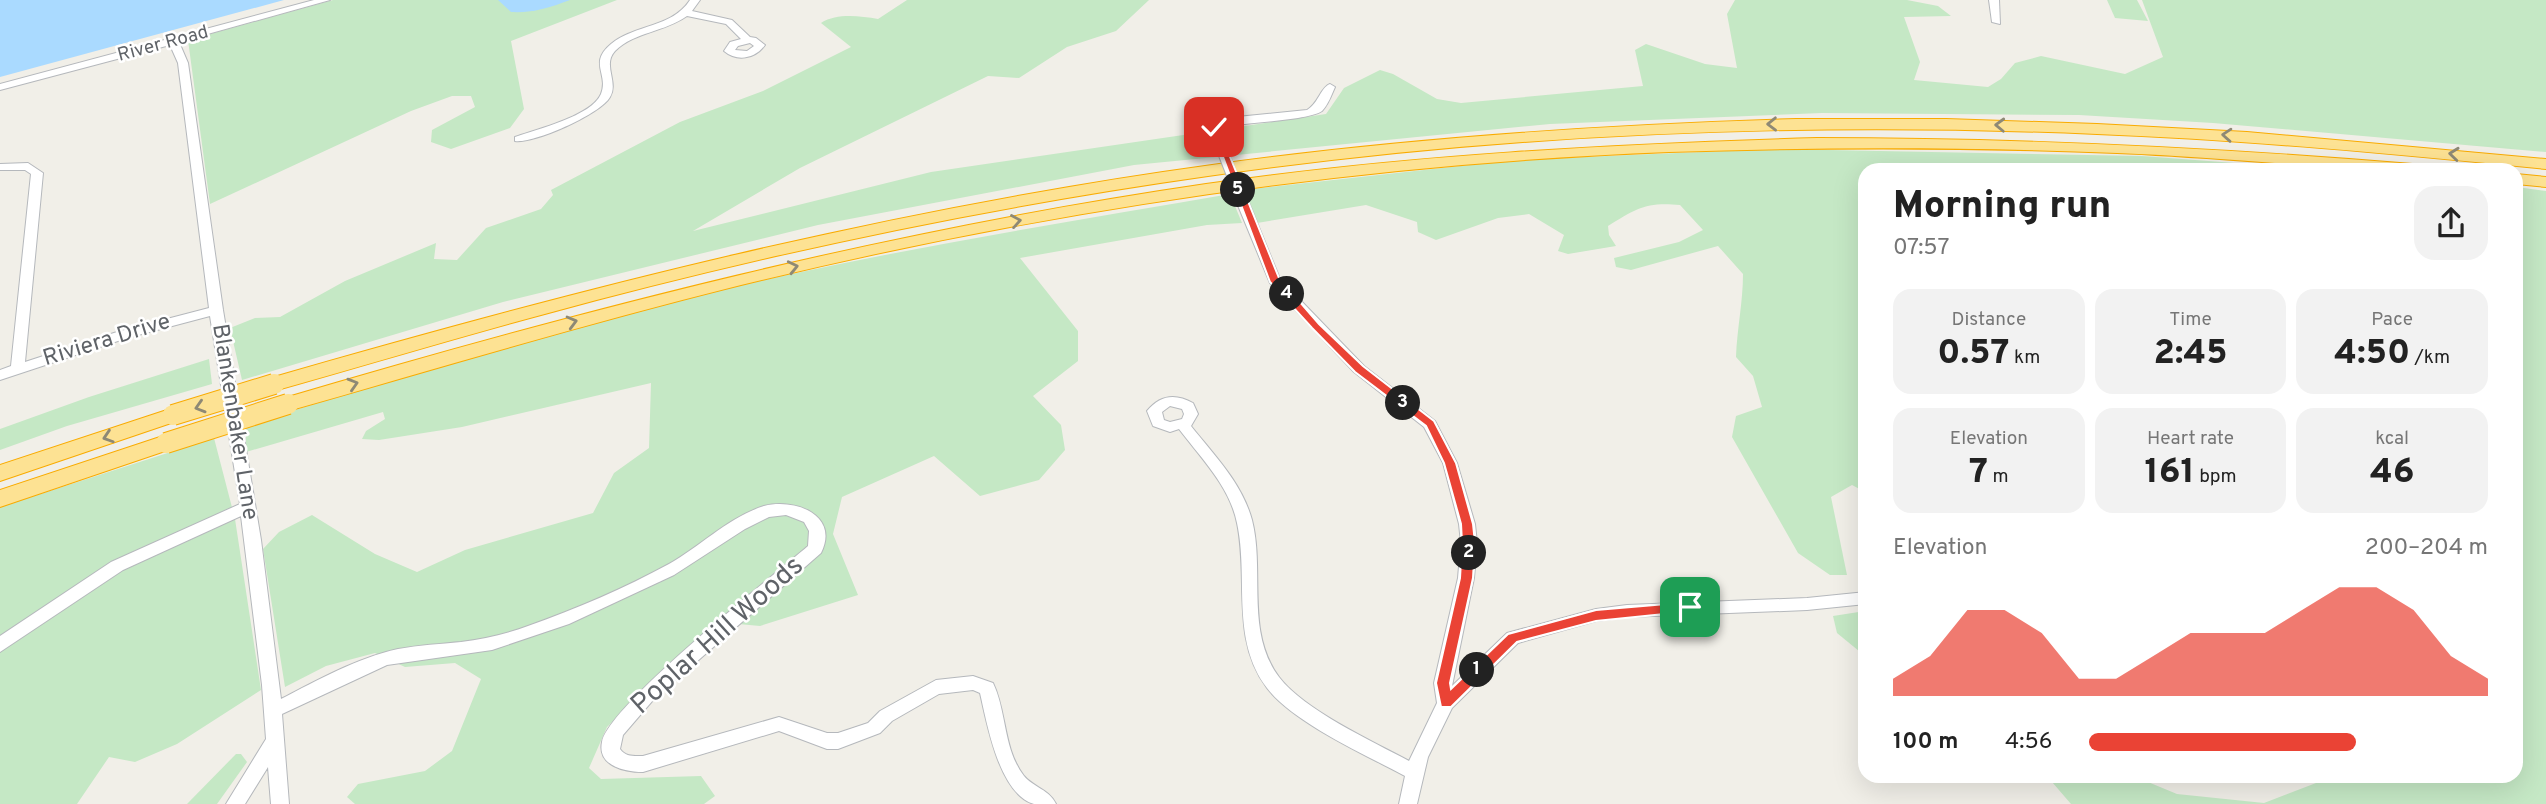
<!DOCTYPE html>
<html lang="en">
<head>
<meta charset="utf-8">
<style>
  :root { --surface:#fff; --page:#f2f2f2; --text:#222; --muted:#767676; --accent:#ea4335 }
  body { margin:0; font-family:Overpass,sans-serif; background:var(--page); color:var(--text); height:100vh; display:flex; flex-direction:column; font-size:26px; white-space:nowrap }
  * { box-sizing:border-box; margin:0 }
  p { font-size:23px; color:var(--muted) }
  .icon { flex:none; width:38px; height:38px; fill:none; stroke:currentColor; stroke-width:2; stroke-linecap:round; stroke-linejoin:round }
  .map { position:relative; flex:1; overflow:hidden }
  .side { position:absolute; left:1858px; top:163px; width:665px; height:620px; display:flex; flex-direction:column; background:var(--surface); border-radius:21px; box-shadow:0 7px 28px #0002 }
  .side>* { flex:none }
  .pin { position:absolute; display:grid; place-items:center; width:60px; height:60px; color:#fff; margin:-30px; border-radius:14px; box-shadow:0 4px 10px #0006 }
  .km { position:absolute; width:35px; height:35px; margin:-18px; border-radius:50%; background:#222; color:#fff; font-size:19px; line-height:35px; text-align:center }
  .round { display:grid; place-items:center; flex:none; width:74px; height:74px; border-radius:21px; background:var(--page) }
  .headline { display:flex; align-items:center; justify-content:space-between; height:119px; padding:0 35px }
  h1 { font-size:38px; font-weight:800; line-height:52px }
  .figures { display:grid; grid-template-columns:repeat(3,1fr); gap:10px; height:119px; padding:7px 35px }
  .figures div { display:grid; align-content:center; border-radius:18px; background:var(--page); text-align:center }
  .figures b { font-size:35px; font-weight:800 }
  .figures small { font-size:19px; font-weight:400 }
  .figures p { font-size:19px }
  .chart { height:196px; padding:14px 35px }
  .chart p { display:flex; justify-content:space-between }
  .chart svg { width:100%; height:126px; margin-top:7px; fill:var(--accent); opacity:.7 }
  ul { padding:0 35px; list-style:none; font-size:23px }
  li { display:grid; grid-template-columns:112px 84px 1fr; align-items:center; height:52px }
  li i { height:18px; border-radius:9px; background:var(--accent) }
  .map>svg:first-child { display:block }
  .green { fill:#c5e8c5 }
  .water { fill:#aadaff }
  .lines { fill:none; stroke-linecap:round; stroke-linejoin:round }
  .minor-casing { stroke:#b5b8bc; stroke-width:2 }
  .highway-casing { stroke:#f9ab00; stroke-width:2 }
  .minor { fill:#fff; fill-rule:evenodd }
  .highway { fill:#fde293; fill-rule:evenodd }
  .minor-bridge-casing { stroke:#b5b8bc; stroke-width:12; stroke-linecap:butt }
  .highway-bridge-casing { stroke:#f9ab00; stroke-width:22; stroke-linecap:butt }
  .minor-bridge { stroke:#fff; stroke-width:10 }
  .highway-bridge { stroke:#fde293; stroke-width:20 }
  .oneway { stroke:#8e8975 }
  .route { fill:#ea4335; stroke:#fff; stroke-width:2 }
  .labels { text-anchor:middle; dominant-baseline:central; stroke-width:5; stroke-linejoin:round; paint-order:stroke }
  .far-street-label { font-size:19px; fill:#5f6368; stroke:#fff }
  .street-label { font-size:23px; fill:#5f6368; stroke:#fff }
  .near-street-label { font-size:28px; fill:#5f6368; stroke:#fff }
</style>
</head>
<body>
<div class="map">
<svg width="2546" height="804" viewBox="0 0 2546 804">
  <rect width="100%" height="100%" fill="#f1efe8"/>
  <g class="green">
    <polygon points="333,0 617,0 511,41 524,109 510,128 451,149 431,142 432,130 475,107 471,96 452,96 411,111 210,204 188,40"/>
    <path d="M907,0H1149L1116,31L1067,47L1019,78L988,76L800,168L693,231L931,172L1326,114L1344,88L1380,70L1393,74L1437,99L1461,103L1643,86L1635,50L1646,44L1705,64L1737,68L1727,14L1735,0H1907L1938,6L1951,16L1904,17L1920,62L1914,80L1988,87L2001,79L2015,63L2041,56L2125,74L2163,57L2142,0H2546V152L2213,123L2079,115L1822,113L1550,124L1134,165L818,225L503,302L242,380L230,328L255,318L280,317L345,281L436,243L434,259L457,260L486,228L541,209L553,195L551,190L680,122L763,91L851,47L821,23C837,13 859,16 878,19Z"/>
    <polygon points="2107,0 2137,0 2148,21 2115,18"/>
    <path d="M1772,149L2142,156L2326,170H1866L1865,492L1852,485L1831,497L1847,575H1830L1798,553L1732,437L1736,416L1762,407L1753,376L1736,357C1737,329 1743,302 1743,274L1718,246L1631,270L1616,267L1614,258L1679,242L1703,230L1680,205C1646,202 1637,208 1608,226L1609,235L1616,246L1568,254L1558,251L1564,235L1529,214L1498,218L1436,240L1418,232L1417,222L1366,205L1257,223L1243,190L1514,160Z"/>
    <polygon points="2517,187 2546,191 2546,804 2071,804 2046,775 2131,775 2177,794 2264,803 2337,775 2516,775"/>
    <path d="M1230,194L1242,223L1207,225L1020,258L1078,331V361L1033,396L1061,425L1065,450L1039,480L980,496L934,456L842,497L833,534L858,595L760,626L717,622L607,727L589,768L601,779L701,776L715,796L704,804H355L347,797L358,784L425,771L452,751L481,679L455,663L405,667L375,653L326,666L285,687L263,549L279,532L312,515L375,554L417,572L465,550L593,513L614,473L649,448L651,383L462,427L379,440L362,439L366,431L385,419L383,412L246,452V425C423,371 601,317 782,276C930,244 1080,220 1230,194Z"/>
    <polygon points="209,359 212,384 67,426 0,450 0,429 89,397"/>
    <polygon points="214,438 235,519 261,690 177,744 135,762 109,757 77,804 0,804 0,507"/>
    <polygon points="1865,611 1866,611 1865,656 1837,633 1833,616"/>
    <polygon points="236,754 241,754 247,762 217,804 187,804"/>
  </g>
  <g class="water">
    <polygon points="0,0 284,0 0,77"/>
    <path d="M498,0H570C549,8 533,13 511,12Z"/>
  </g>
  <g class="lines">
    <g class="minor-casing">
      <g id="minor">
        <path d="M314,0H330L179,42L188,63L223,310L261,540L281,699C318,680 357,658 398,649C419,645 440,644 461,642C484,639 507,634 528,626C576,609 625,588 669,564C701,546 729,517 764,506C795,498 840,515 821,553L654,699L623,735L620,749C626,757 633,756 643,756L779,717L827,733H838L868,723L880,711L936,680L973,676L993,683C1007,712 1003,749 1024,776C1033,787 1050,790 1056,804C1050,804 1040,804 1034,804C999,794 987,723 980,693L973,690L939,694L892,721L880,733L838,749H827L779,731L643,772C625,772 597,766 602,742C609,705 772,577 808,546L809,531L804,522L786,515L769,517L745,529L674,575L569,624L492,650L387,665L282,714L289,804H271L268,767L245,804H226L266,739L262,685L241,516L123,570L0,652V636L111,562L240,504L210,316L127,338L0,380V370L11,366L31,174L25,170H0V164L28,163L43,173L25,362L117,332L209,308L178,63L170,45L0,90V84Z"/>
        <path d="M690,0H700L692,11L732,20L750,37L756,38L765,45C755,59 737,62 724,51L730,42L741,39L726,24L687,16C665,32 634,32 615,51C602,65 619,82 610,97C601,114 533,144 515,141V137C537,129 592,116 601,94C609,74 588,63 611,44C635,24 672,28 690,0ZM750,43L754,46L747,51L735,50L738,46Z"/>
        <polygon points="1989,0 1999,0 2000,24 1992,22"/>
        <path d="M1330,84L1335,87C1332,94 1328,105 1322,111C1308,121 1243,122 1220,128L1230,155L1224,158L1218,155L1208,129L1212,124L1237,117L1307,110C1319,103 1320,88 1330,84Z"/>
        <path d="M1243,199L1249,203L1280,279L1364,366L1435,421L1457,463L1475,524L1477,543L1474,578L1452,686L1507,633L1596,609L1627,605L1807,598L1866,592V604L1807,610L1627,617L1596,621L1518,643L1452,708L1428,757L1417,804H1399L1405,776C1366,755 1294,723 1267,688C1230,639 1249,578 1237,523C1230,487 1201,458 1179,429L1170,432L1153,426L1147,411C1160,395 1175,393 1193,403L1198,414L1191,426C1214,455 1242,483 1252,520C1265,571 1245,632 1279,677C1304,710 1372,741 1409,761L1437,703L1434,683L1458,578L1461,543L1459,524L1443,463L1424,427L1354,372L1270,283L1237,203ZM1170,406L1182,409L1184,414L1182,419L1170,422L1164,420L1162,412Z"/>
      </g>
    </g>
    <g class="highway-casing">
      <g id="highway">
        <path d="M1796,119H1946L2097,124L2247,132L2546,159V169C2396,154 2247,140 2097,134C1800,121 1502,134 1208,176C983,208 760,255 541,315C451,339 363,366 274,391L267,389L264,384L267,379C577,289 891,209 1212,165C1406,138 1600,125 1796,119Z"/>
        <path d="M1817,138C2020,138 2222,148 2425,165L2433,170C2328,170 2223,157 2117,153C1968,147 1819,147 1669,152C1357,164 1044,211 741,285C588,323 439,368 288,411L281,409L277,404L281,399C585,309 891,230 1206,184C1408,155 1612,144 1817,138Z"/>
        <polygon points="2516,174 2546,177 2546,187 2516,184"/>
        <polygon points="173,408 180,410 184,415 180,420 0,481 0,465"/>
        <polygon points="166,435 174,438 177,443 174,448 0,507 0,490"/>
      </g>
    </g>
    <use href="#minor" class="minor"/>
    <use href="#highway" class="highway"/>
    <g class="minor-bridge-casing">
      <polyline id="minor-bridge" points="1224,155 1243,203"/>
    </g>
    <g class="highway-bridge-casing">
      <g id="highway-bridge">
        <polyline points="173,415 274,384"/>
        <polyline points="166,443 288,404"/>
      </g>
    </g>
    <use href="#minor-bridge" class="minor-bridge"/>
    <use href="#highway-bridge" class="highway-bridge"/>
  </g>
  <defs><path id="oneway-chevron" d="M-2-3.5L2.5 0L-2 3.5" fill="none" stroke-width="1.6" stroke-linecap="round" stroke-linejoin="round" transform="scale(1.75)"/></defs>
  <g class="oneway">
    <use href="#oneway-chevron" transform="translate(1772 124) rotate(179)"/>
    <use href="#oneway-chevron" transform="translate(2000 125) rotate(-178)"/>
    <use href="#oneway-chevron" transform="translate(2227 135) rotate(-176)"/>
    <use href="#oneway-chevron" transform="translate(2454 154) rotate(-174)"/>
    <use href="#oneway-chevron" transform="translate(1016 221) rotate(-10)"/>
    <use href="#oneway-chevron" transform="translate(793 267) rotate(-13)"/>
    <use href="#oneway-chevron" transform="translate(572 322) rotate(-15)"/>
    <use href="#oneway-chevron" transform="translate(353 384) rotate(-17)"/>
    <use href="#oneway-chevron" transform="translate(200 407) rotate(163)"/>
    <use href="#oneway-chevron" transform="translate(108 437) rotate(162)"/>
  </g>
  <polygon class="route" points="1211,125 1218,127 1279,278 1319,324 1363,366 1434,421 1456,463 1473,524 1475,543 1473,578 1450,683 1451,689 1508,634 1596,610 1690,602 1696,607 1694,611 1596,621 1517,642 1451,707 1441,707 1436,683 1460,578 1462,543 1461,524 1444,463 1426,426 1355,372 1312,328 1270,282"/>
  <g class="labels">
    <g class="far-street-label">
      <text transform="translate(163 44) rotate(-15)">River Road</text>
    </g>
    <g class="street-label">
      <text transform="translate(107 341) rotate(-17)">Riviera Drive</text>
      <text transform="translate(234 422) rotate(81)">Blankenbaker Lane</text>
    </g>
    <g class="near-street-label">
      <text transform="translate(718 636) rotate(-42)">Poplar Hill Woods</text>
    </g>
  </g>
</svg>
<div class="pin" style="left:1690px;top:607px;background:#1e9e55"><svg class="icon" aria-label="arrive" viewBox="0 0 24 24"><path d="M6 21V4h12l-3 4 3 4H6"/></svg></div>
<div class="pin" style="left:1214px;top:127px;background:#d93025"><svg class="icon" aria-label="check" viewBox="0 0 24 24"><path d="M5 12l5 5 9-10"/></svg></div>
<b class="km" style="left:1477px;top:670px">1</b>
<b class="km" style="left:1469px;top:553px">2</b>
<b class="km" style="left:1403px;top:403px">3</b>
<b class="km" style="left:1287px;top:294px">4</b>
<b class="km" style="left:1238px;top:190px">5</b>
<section class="side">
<div class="headline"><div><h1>Morning run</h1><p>07:57</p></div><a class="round"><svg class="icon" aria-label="share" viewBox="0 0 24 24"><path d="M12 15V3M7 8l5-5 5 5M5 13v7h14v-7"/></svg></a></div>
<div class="figures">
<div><p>Distance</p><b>0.57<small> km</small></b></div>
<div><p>Time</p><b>2:45</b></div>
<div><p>Pace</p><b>4:50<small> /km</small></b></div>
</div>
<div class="figures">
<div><p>Elevation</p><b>7<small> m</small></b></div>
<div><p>Heart rate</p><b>161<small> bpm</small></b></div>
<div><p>kcal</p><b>46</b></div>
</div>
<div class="chart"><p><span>Elevation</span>200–204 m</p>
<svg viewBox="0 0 160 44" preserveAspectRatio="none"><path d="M0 44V38L10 30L20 14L30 14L40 22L50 38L60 38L70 30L80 22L90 22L100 22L110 14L120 6L130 6L140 14L150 30L160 38V44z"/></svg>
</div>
<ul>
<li><b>100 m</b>4:56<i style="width:67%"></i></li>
</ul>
</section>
</div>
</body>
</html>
